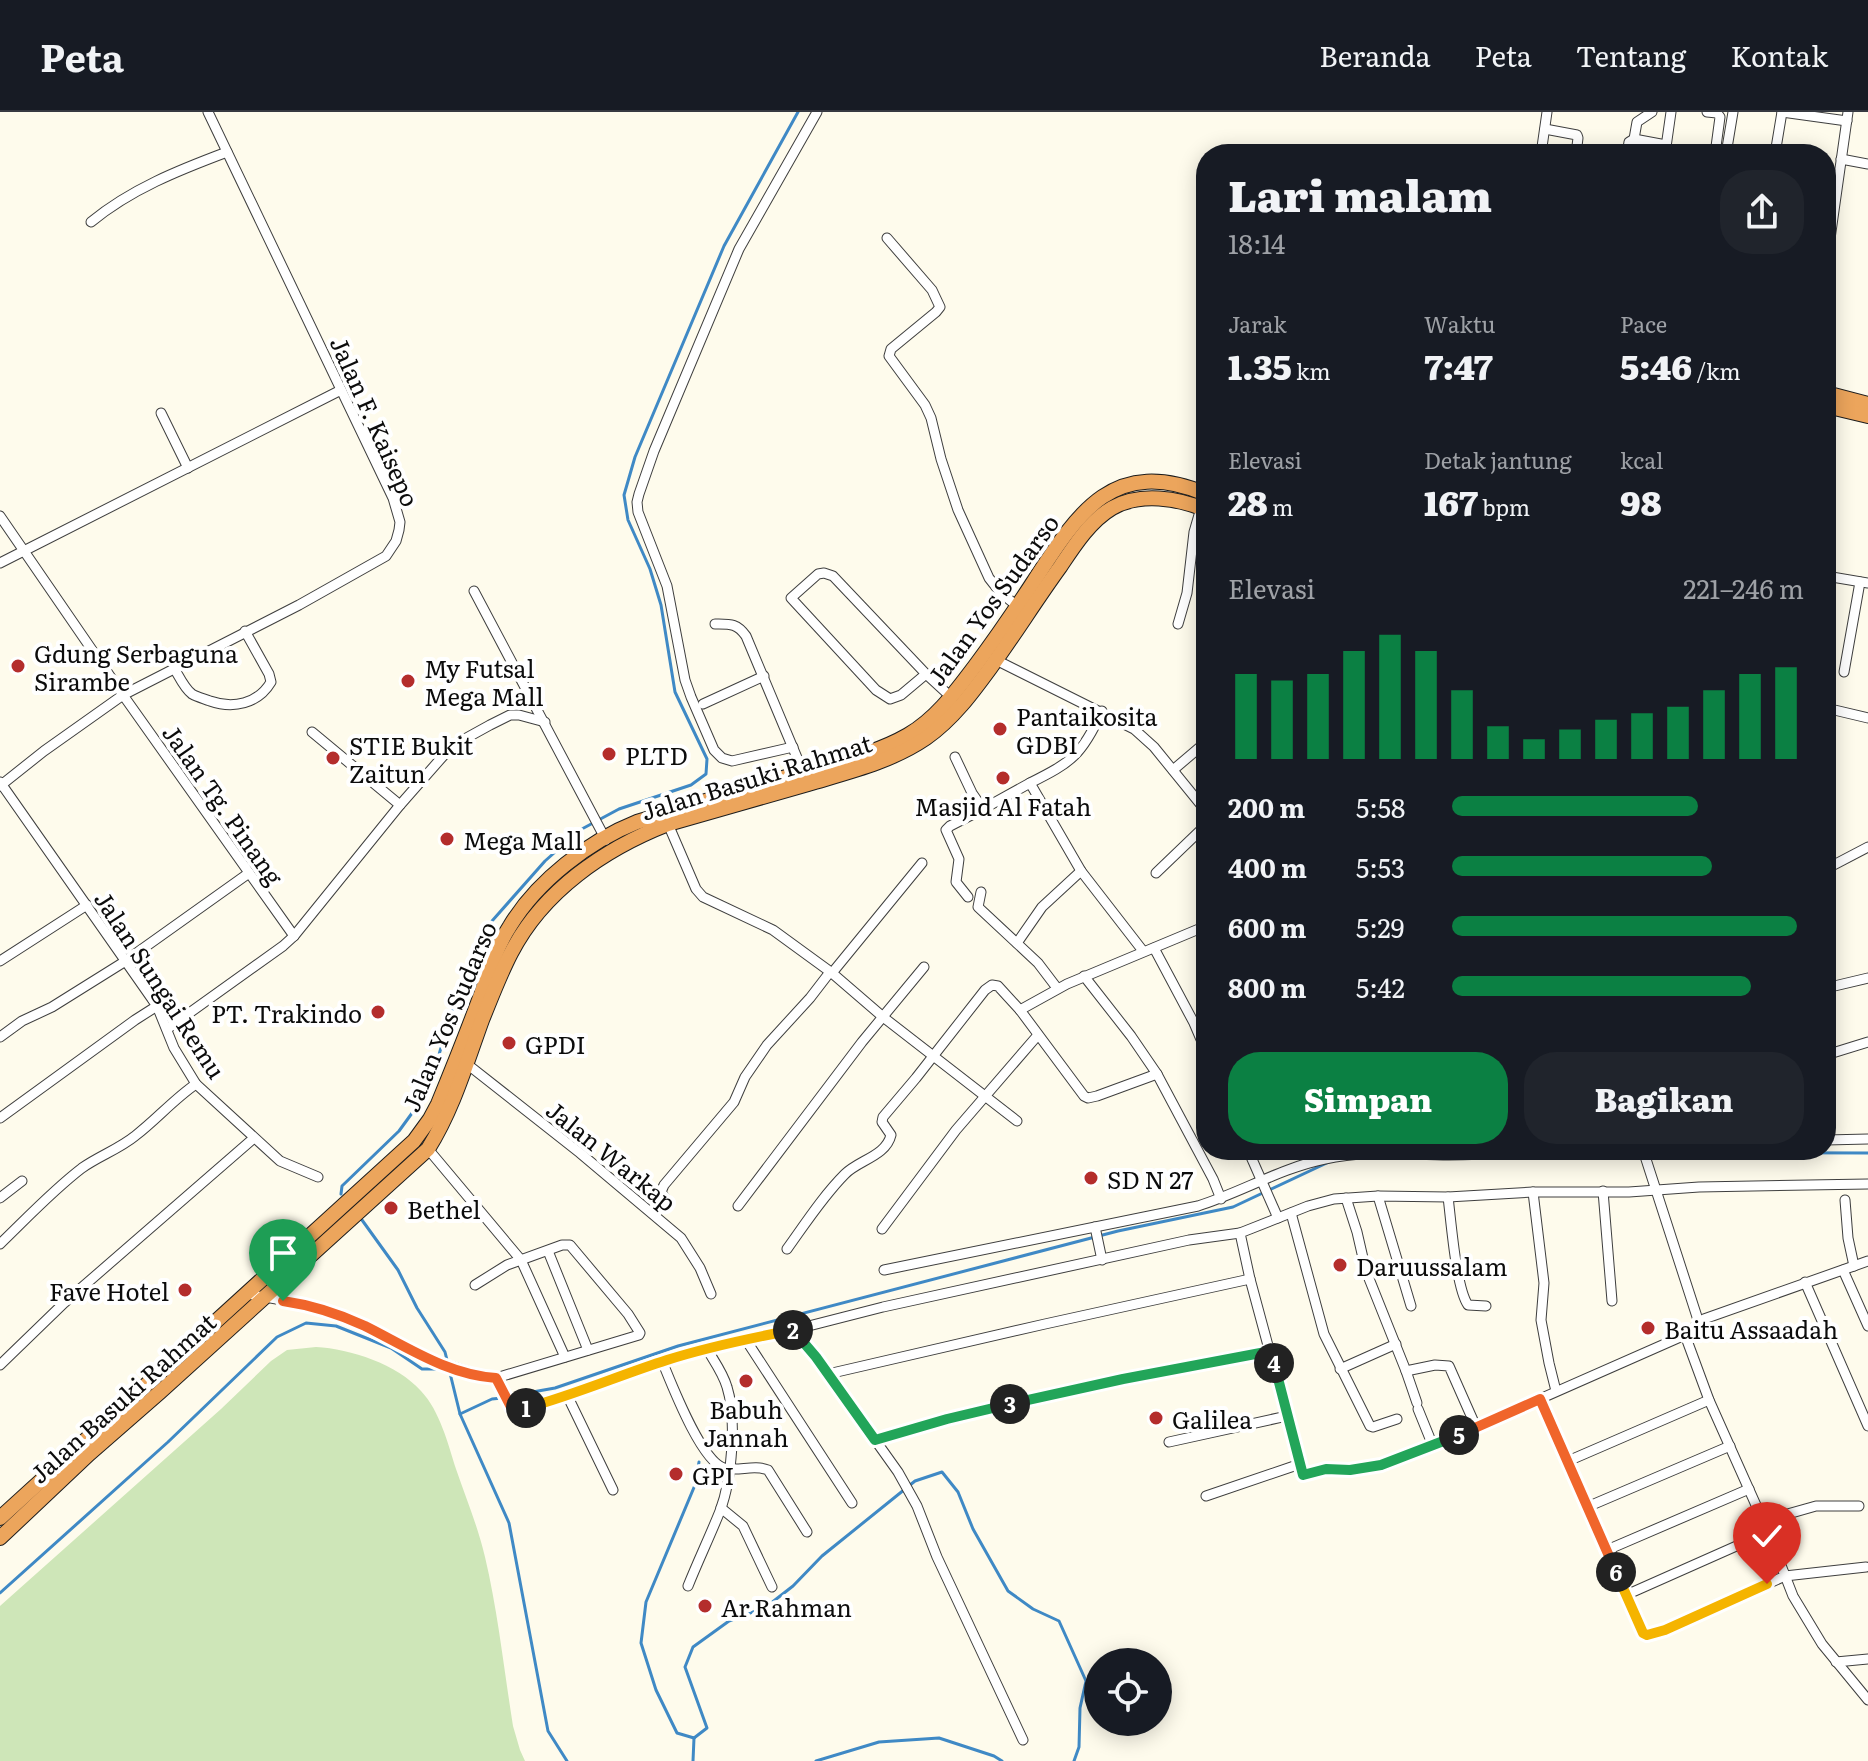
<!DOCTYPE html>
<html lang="id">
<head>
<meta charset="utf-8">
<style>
  :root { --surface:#171b24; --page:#20242c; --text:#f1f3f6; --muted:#9ea1a6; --line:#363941; --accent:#0b8043 }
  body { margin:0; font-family:Literata,serif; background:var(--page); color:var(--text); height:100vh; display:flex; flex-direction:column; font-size:30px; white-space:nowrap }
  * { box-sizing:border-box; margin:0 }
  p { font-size:26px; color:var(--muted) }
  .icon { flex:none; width:44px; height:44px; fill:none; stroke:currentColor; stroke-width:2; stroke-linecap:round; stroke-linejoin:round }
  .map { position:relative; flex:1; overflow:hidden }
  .panel { position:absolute; left:1196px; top:32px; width:640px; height:1016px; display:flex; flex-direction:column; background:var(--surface); border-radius:32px; box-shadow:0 4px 20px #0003 }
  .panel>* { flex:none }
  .fabs { position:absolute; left:1084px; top:1536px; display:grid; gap:16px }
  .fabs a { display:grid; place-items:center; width:88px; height:88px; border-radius:50%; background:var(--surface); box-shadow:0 4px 20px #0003; font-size:40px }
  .pin { position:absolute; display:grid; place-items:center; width:68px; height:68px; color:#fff; margin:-82px -34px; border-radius:50% 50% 50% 0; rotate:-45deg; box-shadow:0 0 8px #0007 }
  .pin .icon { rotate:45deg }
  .km { position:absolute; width:40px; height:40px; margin:-20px; border-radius:50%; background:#222; color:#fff; font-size:22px; line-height:40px; text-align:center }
  .round { display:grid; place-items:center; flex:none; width:84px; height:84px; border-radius:32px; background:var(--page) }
  .headline { display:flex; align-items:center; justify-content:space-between; height:136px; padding:0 32px }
  h1 { font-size:44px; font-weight:800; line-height:60px }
  .stats { display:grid; grid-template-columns:repeat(3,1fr); gap:12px; height:136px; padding:8px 32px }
  .stats div { display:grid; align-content:center }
  .stats b { font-size:34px; font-weight:800 }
  .stats small { font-size:22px; font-weight:400 }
  .stats p { font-size:22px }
  .chart { height:224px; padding:16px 32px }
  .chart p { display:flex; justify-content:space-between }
  .chart svg { width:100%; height:144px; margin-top:8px; stroke:var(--accent); stroke-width:6 }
  .primary-button { display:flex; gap:16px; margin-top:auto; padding:16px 32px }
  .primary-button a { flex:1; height:92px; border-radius:32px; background:var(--accent); color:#fff; font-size:32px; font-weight:800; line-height:92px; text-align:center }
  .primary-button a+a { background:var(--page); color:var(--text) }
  ul { padding:0 32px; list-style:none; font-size:26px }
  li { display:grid; grid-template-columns:128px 96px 1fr; align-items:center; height:60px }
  li i { height:20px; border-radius:10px; background:var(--accent) }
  header { display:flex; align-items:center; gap:48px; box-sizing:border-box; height:112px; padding:0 40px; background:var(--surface); border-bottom:2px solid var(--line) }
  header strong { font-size:38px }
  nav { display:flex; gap:44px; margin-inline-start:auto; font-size:28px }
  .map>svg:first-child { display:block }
  .green { fill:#cee6b8 }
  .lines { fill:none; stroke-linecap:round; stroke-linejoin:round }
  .stream { stroke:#3f89c5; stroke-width:3 }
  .minor-casing { stroke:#3f3f3f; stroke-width:11 }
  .highway-casing { stroke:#1d1d1d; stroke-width:16 }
  .minor { stroke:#fff; stroke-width:9 }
  .highway { stroke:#eca55c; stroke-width:14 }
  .split-1-casing { stroke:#fff; stroke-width:16 }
  .split-2-casing { stroke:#fff; stroke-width:16 }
  .split-3-casing { stroke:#fff; stroke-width:16 }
  .split-4-casing { stroke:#fff; stroke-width:16 }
  .split-5-casing { stroke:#fff; stroke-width:16 }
  .split-6-casing { stroke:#fff; stroke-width:16 }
  .split-7-casing { stroke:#fff; stroke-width:16 }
  .split-1 { stroke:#f0652b; stroke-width:10 }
  .split-2 { stroke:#f5b400; stroke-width:10 }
  .split-3 { stroke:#22a559; stroke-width:10 }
  .split-4 { stroke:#22a559; stroke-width:10 }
  .split-5 { stroke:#22a559; stroke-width:10 }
  .split-6 { stroke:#f0652b; stroke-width:10 }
  .split-7 { stroke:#f5b400; stroke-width:10 }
  .poi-dot { fill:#b42d2c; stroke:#fff; stroke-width:3 }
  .labels { text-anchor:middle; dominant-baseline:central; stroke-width:8; stroke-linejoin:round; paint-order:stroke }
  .street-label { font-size:24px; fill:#0c0c0c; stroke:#fff }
  .poi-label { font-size:24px; fill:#0c0c0c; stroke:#fff; text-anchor:start }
</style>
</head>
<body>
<header>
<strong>Peta</strong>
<nav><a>Beranda</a><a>Peta</a><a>Tentang</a><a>Kontak</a></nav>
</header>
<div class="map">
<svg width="1868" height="1649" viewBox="0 0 1868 1649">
  <rect width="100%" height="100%" fill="#fefbec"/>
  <path class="green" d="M316,1235C351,1237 397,1252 421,1279C440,1299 448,1332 456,1357C466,1386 478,1415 485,1445C498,1500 504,1558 513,1614L520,1638L525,1649H0V1494L221,1297L271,1249L287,1238Z"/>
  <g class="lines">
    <g class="stream">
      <polyline points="1606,1040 1868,1041"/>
      <polyline points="341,1082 342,1074 399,1019 415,997 436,953 449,908 479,830 492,809 545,749 580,718 619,697 691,673 706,662 707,647 675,580 661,493 650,457 628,408 624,383 635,345 724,134 798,0"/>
      <polyline points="362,1108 398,1158 417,1196 445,1240 448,1252"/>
      <polyline points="510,1284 555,1276 678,1234 1118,1119 1233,1095 1331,1049"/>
      <polyline points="460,1302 509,1411 548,1619 567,1649"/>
      <polyline points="0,1481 168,1330 277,1225 306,1211 336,1214 391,1236 422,1257 449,1257 460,1302 492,1287 502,1286"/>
      <polyline points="694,1626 707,1616 685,1555 693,1535 729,1509 766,1495 793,1474 822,1444 915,1369 942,1360 958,1380 973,1417 1008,1479 1033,1497 1059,1509 1086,1569 1080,1596 1079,1635 1074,1649"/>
      <polyline points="694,1626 677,1621 656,1578 641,1531 646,1490 695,1373 699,1350"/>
      <polyline points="693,1649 694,1626"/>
      <polyline points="816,1649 879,1630 939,1626 994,1644 1002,1649"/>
    </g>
    <g class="minor-casing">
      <g id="minor">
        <polyline points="1707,0 1717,1 1720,5 1715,42"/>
        <polyline points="1782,0 1847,9"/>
        <polyline points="1545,17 1577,23 1578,26 1576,42"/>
        <polyline points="1634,27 1637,10 1652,0"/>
        <polyline points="1541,42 1547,0"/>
        <polyline points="1627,42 1629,30 1634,27 1666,33"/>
        <polyline points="1665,42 1671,0"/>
        <polyline points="1726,42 1733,0"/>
        <polyline points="1775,42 1782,0"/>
        <polyline points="1841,47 1868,52"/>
        <path d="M91,110C131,77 179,58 227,40"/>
        <polyline points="887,126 932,178 940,195 936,200 891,237 889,244 925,293 931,306 941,347 958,398 989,466 1000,480 1017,494"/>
        <polyline points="1826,155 1848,0"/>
        <polyline points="161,301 188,356"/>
        <polyline points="0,404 123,583 294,824"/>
        <polyline points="0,451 341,278"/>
        <polyline points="1826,464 1868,471"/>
        <polyline points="474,479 606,728"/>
        <path d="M715,512C730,512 737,511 746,524L803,660"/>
        <polyline points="1178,512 1187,481 1194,420 1201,396"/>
        <polyline points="994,547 1134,617 1154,635 1206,699"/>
        <path d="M174,556C179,564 184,576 192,582C197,585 205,587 210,589C233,597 258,592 271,570L269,562L245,519"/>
        <polyline points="1844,560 1860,470"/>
        <polyline points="926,562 901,583 890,587 876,578 791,486 818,462 824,461 833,464 926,562 951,585"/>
        <polyline points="703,592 764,564"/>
        <polyline points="1826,596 1868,606"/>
        <polyline points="312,620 400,693"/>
        <polyline points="793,635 732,649 722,646 714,638 691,585 685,568 667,474 638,400 637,390 639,382 654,339 739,137 817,0"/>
        <polyline points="955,645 972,681 983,697 1030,671 1081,759 1143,839"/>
        <polyline points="1173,658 1206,630"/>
        <polyline points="0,670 157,894 174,936 196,972 280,1049 318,1065"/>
        <path d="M1030,671C1072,650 1082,643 1102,599"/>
        <polyline points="0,674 44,639 123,583 299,493 386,444 396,429 399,418 400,410 393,386 208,0"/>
        <polyline points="668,712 696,777 703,785 773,818 832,861 883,905 1017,1009"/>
        <polyline points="1826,757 1868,735"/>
        <polyline points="1156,761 1206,713"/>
        <polyline points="981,780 978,795 1038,851 1057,876"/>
        <polyline points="968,785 956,770 959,747 946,718 950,714 983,697"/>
        <polyline points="1017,831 1042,795 1081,759"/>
        <polyline points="1154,836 1194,911 1206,939"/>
        <polyline points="0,849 87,793"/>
        <polyline points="832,861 922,751"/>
        <polyline points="1084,864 1131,924 1157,962 1213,1067 1221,1087"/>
        <polyline points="1826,876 1868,866"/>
        <polyline points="1020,898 1067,872 1206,814"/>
        <polyline points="167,917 283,834 294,824 400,693 444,643 461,629 490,613 510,603 519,603 545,610"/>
        <polyline points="0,925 22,909 52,895 124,850 249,761"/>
        <polyline points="1826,943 1868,930"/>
        <polyline points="467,952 580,1041 681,1126 700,1156 711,1182"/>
        <polyline points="0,1006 135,908 157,894"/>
        <polyline points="1826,1028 1868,1027"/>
        <polyline points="428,1037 521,1148 565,1245"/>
        <polyline points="1248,1038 1278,1106"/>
        <polyline points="1643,1038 1699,1211"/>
        <polyline points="1868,1072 1699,1075 1629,1080 1533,1080 1448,1085 1378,1084 1334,1087 1308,1094 1240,1121 1250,1167 1303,1363 1326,1357 1350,1358 1381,1353 1433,1334 1685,1223 1704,1207 1868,1149"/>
        <polyline points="1603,1079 1612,1189"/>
        <polyline points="1533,1080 1544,1171 1541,1208 1549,1251 1556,1279"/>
        <polyline points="1378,1084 1411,1194"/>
        <path d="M1448,1085C1451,1108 1456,1176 1468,1193L1486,1194"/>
        <polyline points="0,1086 22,1069"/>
        <polyline points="1346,1086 1357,1120 1366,1159 1406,1259 1435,1253 1449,1254 1476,1315"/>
        <polyline points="1845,1088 1848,1126 1854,1154"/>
        <polyline points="667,1089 661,1080 664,1073 734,990 745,965 767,933 810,886 830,860"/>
        <polyline points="738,1094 862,930 924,855"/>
        <polyline points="1291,1101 1324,1222 1370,1314 1373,1315 1397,1307"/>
        <polyline points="1095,1115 1102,1148"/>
        <polyline points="882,1117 956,1018 1038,923"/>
        <path d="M0,1132C27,1106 52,1079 82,1056C99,1044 119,1037 135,1024C157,1007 174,987 196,972"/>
        <path d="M787,1137C805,1112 823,1084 845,1062C859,1048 886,1044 891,1023L882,1010L883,1005L916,966L985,878L992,873L998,874L1020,898L1084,984L1088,986L1097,984L1157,962"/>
        <polyline points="548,1139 588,1238"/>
        <path d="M884,1158L1198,1094C1242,1080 1281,1056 1325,1047C1365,1038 1408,1043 1449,1043C1500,1042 1552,1039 1603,1038"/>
        <polyline points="1843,1158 1868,1214"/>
        <polyline points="1805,1170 1868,1314"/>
        <polyline points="475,1173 507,1153 562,1133 570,1133 628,1202 640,1221 639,1223 496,1266"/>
        <polyline points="247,1182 305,1192 317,1196 362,1213 419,1244 479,1263 496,1266 511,1295 515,1298 555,1287 685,1243 793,1218 816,1245 898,1360 917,1394 937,1445 1023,1628"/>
        <polyline points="793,1218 883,1195 1189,1128 1240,1121"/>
        <polyline points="1685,1223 1709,1288 1768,1420 1793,1484 1822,1532 1868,1588"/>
        <polyline points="746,1228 852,1391"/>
        <path d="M662,1249C672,1273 701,1349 724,1356C738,1360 754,1352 768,1358L807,1420"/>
        <polyline points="0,1253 64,1191 254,1026"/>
        <polyline points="1340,1257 1396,1232"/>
        <polyline points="1406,1259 1417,1291"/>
        <polyline points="828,1262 1045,1212 1250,1167"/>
        <polyline points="567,1283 613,1378"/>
        <polyline points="1540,1287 1644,1522 1665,1518 1785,1464 1866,1455"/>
        <polyline points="1418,1297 1433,1334"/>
        <path d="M875,1328C1005,1290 1138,1264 1271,1239"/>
        <polyline points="1169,1330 1287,1304"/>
        <polyline points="1568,1349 1709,1288"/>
        <polyline points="1206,1384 1300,1352"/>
        <polyline points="1587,1395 1730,1334"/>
        <polyline points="721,1396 743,1414 772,1475"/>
        <polyline points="1763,1409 1816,1394 1859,1394"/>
        <polyline points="1607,1438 1749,1377"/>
        <path d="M688,1474C698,1449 710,1424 720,1399C732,1367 737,1307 727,1275C723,1261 714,1249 707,1237"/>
        <polyline points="1626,1483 1768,1420"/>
        <polyline points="1836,1550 1868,1547"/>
      </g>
    </g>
    <g class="highway-casing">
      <g id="highway">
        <polyline points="1826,281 1868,292"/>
        <polyline points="1826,294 1868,304"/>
        <path d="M0,1406L414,1029L430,1007L438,992C452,958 466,923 479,888C488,863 495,837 510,814C537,769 589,729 637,710C691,693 745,677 800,661C836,650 875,642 908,623C937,606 956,579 975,554C996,526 1015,498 1034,469C1079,399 1114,344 1206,382"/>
        <path d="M0,1426L89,1342L160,1280L428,1037C453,997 466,952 482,908C491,886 500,862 511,841C543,779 604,737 668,712C715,699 761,685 808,672C848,660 891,650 926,626C953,607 972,581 991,555C1015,522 1036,488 1060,455C1074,434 1090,409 1112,396C1140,380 1178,386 1206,398"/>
      </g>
    </g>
    <use href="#minor" class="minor"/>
    <use href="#highway" class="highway"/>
  </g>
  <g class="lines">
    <g class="split-1-casing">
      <path id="split-1" d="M283,1189C311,1193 339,1202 365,1214C407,1235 448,1263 496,1266L511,1295L515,1298L526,1296"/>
    </g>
    <g class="split-2-casing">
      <path id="split-2" d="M526,1296C574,1283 620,1263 667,1248C708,1235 751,1226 793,1218"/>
    </g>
    <g class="split-3-casing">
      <polyline id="split-3" points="793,1218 816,1245 875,1328 947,1307 1010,1292"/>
    </g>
    <g class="split-4-casing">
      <polyline id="split-4" points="1010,1292 1123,1267 1271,1239 1274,1251"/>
    </g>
    <g class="split-5-casing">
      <polyline id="split-5" points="1274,1251 1303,1363 1326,1357 1350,1358 1381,1353 1459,1323"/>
    </g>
    <g class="split-6-casing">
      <polyline id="split-6" points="1459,1323 1540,1287 1616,1460"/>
    </g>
    <g class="split-7-casing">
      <polyline id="split-7" points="1616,1460 1643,1521 1647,1523 1665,1518 1767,1472"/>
    </g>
    <use href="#split-1" class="split-1"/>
    <use href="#split-2" class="split-2"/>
    <use href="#split-3" class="split-3"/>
    <use href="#split-4" class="split-4"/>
    <use href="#split-5" class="split-5"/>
    <use href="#split-6" class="split-6"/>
    <use href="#split-7" class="split-7"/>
  </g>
  <g class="poi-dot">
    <circle cx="18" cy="554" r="8"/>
    <circle cx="408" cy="569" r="8"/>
    <circle cx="1000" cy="617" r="8"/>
    <circle cx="609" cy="642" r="8"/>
    <circle cx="333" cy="646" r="8"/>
    <circle cx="1003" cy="666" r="8"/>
    <circle cx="447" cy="727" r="8"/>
    <circle cx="378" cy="900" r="8"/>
    <circle cx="509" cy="931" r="8"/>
    <circle cx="1091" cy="1066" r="8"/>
    <circle cx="391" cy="1096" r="8"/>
    <circle cx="1340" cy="1153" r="8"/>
    <circle cx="185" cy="1178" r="8"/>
    <circle cx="1648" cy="1216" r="8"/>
    <circle cx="746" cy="1269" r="8"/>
    <circle cx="1156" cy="1306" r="8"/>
    <circle cx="676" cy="1362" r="8"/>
    <circle cx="705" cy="1494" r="8"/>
  </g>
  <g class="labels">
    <g class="street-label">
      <text transform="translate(376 309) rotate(66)">Jalan F. Kaisepo</text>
      <text transform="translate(992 487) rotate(-54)">Jalan Yos Sudarso</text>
      <text transform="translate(756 664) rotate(-17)">Jalan Basuki Rahmat</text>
      <text transform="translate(224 692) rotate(55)">Jalan Tg. Pinang</text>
      <text transform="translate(161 872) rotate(57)">Jalan Sungai Remu</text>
      <text transform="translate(448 904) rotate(-67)">Jalan Yos Sudarso</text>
      <text transform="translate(612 1043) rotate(39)">Jalan Warkap</text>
      <text transform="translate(122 1285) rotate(-42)">Jalan Basuki Rahmat</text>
    </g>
    <g class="poi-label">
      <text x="34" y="540">Gdung Serbaguna<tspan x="34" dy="28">Sirambe</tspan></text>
      <text x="424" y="555">My Futsal<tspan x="424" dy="28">Mega Mall</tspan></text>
      <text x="1016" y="603">Pantaikosita<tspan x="1016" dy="28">GDBI</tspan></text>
      <text x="349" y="632">STIE Bukit<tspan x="349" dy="28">Zaitun</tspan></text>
      <text x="625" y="642">PLTD</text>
      <text x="1003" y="693" text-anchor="middle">Masjid Al Fatah</text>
      <text x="463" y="727">Mega Mall</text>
      <text x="362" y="900" text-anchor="end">PT. Trakindo</text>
      <text x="525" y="931">GPDI</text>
      <text x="1107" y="1066">SD N 27</text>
      <text x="407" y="1096">Bethel</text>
      <text x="1356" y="1153">Daruussalam</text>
      <text x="169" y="1178" text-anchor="end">Fave Hotel</text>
      <text x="1664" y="1216">Baitu Assaadah</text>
      <text x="746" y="1296" text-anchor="middle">Babuh<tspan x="746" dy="28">Jannah</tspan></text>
      <text x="1172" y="1306">Galilea</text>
      <text x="692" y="1362">GPI</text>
      <text x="721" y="1494">Ar Rahman</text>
    </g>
  </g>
</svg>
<div class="fabs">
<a><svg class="icon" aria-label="locate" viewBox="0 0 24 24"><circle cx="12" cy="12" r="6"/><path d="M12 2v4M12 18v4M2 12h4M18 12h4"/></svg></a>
</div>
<div class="pin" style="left:283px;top:1189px;background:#1e9e55"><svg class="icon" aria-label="arrive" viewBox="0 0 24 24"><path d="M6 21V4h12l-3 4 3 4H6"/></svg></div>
<div class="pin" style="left:1767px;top:1472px;background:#d93025"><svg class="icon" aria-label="check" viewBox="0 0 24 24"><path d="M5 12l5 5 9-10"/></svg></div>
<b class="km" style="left:526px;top:1296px">1</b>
<b class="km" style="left:793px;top:1218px">2</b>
<b class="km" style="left:1010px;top:1292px">3</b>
<b class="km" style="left:1274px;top:1251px">4</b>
<b class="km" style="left:1459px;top:1323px">5</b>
<b class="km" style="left:1616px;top:1460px">6</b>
<section class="panel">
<div class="headline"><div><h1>Lari malam</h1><p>18:14</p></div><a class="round"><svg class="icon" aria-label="share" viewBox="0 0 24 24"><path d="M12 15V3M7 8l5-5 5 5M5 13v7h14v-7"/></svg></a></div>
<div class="stats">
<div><p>Jarak</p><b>1.35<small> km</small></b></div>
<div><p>Waktu</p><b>7:47</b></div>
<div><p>Pace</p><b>5:46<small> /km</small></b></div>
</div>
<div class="stats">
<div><p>Elevasi</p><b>28<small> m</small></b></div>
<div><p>Detak jantung</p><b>167<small> bpm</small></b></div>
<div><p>kcal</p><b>98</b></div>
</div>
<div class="chart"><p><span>Elevasi</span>221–246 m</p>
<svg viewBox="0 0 160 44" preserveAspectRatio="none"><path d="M5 44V18M15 44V20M25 44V18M35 44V11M45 44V6M55 44V11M65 44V23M75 44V34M85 44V38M95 44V35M105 44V32M115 44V30M125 44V28M135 44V23M145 44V18M155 44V16"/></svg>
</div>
<ul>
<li><b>200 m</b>5:58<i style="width:70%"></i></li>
<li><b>400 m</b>5:53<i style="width:74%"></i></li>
<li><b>600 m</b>5:29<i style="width:98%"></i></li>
<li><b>800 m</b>5:42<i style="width:85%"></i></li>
</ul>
<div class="primary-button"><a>Simpan</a><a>Bagikan</a></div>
</section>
</div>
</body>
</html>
